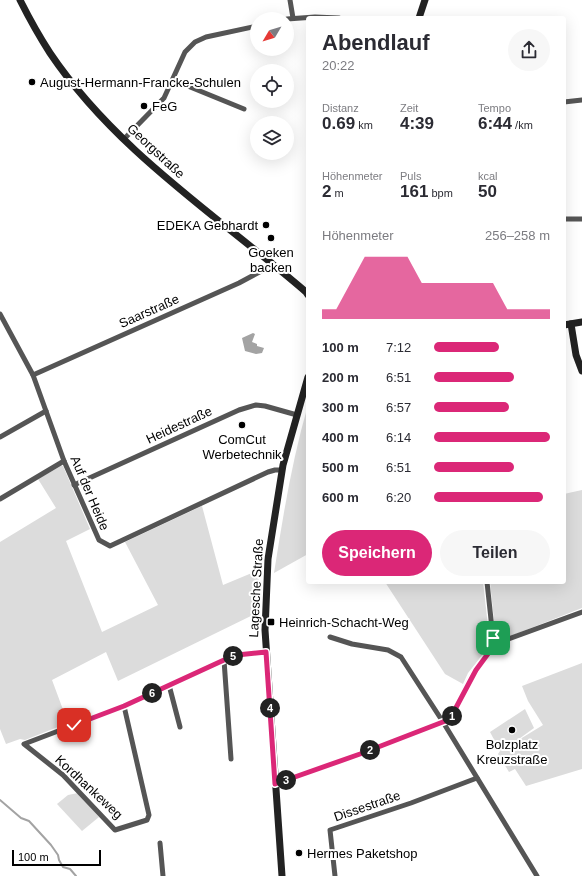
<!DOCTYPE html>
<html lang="de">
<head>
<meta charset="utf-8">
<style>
  :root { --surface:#fff; --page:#f7f7f7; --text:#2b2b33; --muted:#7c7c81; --accent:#db2777 }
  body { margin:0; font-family:Helvetica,sans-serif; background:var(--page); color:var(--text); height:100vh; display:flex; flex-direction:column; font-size:15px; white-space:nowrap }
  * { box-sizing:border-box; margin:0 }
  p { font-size:13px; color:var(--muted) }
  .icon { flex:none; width:22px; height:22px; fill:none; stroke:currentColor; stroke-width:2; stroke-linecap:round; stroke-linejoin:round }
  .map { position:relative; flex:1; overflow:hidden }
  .drawer { position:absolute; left:306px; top:16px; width:260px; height:568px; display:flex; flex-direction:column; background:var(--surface); border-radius:4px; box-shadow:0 4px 16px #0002 }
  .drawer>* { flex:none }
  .needle { width:26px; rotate:232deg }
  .buttons { position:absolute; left:250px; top:12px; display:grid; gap:8px }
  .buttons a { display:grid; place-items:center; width:44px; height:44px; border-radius:50%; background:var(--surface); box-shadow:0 4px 16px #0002; font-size:20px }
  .scale { position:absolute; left:12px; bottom:10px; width:89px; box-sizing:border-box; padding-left:4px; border:2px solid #000; border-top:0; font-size:11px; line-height:14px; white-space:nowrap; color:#000; -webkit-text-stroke:3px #fff; paint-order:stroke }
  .pin { position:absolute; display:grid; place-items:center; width:34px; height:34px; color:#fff; margin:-17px; border-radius:8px; box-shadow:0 2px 6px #0006 }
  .km { position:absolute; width:20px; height:20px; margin:-10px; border-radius:50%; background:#222; color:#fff; font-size:11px; line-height:20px; text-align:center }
  .round { display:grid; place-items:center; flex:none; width:42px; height:42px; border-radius:21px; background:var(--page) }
  .head { display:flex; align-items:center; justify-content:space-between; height:68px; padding:0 16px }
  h1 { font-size:22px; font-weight:700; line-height:30px }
  .figures { display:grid; grid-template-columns:repeat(3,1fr); gap:6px; height:68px; padding:4px 16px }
  .figures div { display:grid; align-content:center }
  .figures b { font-size:17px; font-weight:700 }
  .figures small { font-size:11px; font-weight:400 }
  .figures p { font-size:11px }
  .chart { height:112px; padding:8px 16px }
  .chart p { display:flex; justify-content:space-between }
  .chart svg { width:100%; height:72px; margin-top:4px; fill:var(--accent); opacity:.7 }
  .action { display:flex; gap:8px; margin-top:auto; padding:8px 16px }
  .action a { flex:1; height:46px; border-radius:24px; background:var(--accent); color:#fff; font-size:16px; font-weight:700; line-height:46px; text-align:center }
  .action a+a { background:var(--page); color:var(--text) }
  ul { padding:0 16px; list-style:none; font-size:13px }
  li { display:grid; grid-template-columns:64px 48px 1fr; align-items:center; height:30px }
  li i { height:10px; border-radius:5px; background:var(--accent) }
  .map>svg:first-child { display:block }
  .green { fill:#dcdcdc }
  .water { fill:#a3a3a3 }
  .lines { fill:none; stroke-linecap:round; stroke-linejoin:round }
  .stream { stroke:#a3a3a3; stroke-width:2 }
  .street { stroke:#555; stroke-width:5 }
  .secondary { stroke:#222; stroke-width:7 }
  .route-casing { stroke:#fff; stroke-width:8 }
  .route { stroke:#db2777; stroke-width:5 }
  .poi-dot { fill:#000; stroke:#fff; stroke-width:1.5 }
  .labels { text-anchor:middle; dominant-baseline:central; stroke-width:4; stroke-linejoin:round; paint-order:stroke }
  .poi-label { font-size:13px; fill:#000; stroke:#fff; text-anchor:start }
  .street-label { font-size:13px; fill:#000; stroke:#fff }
</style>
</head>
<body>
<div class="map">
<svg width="582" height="876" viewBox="0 0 582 876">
  <rect width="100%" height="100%" fill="#fff"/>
  <g class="green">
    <path d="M308,405V554L274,573C283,516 292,460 308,405Z"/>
    <polygon points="61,466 63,466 90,529 66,541 102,632 158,605 125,542 202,506 223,585 259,570 257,613 118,681 106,652 52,680 68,723 25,740 20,739 6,744 0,729 0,542 56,508 38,479"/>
    <polygon points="582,490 582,608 500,640 496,639 490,582 564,582 564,494"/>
    <polygon points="385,582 483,582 489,635 488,648 468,673 463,684 445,674"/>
    <polygon points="582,663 582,769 526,786 515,769 509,772 498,754 500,751 490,732 525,709 534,728 512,744 543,725 528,701 522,686"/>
    <polygon points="78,793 99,817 82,831 57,804 68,795"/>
  </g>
  <polygon class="water" points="253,333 255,334 252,342 257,344 257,346 264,348 262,353 256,354 245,351 242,338"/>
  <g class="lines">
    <polyline class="stream" points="0,800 21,818 29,821 51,845 58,855 59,860 63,867 70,869 76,876"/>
    <g class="street">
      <polyline points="290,0 293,18"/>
      <polyline points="287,19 315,17 339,18"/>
      <polyline points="173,80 244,109"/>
      <polyline points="564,102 582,100"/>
      <polyline points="124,139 164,98 185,52 195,42 206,37 257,26"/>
      <polyline points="564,219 582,219"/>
      <polyline points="0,314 33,375 64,461 99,540 110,546 268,472 275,470 282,470"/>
      <polyline points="33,375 239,283 267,268 272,262"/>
      <polyline points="0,437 46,411"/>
      <polyline points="74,485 239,410 256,405 265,406 297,415"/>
      <polyline points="0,499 64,461"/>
      <polyline points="330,637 352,644 388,650 401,657 443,722 537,876"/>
      <polyline points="492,645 582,612"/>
      <polyline points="224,660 231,759"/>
      <polyline points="169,685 180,727"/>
      <polyline points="124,706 149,815 147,820 115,830 63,775 24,744 124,706 224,660 237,655 266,652"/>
      <path d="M275,784L360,754L448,720L451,717C459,702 466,685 475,670C483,659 492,652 493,638L487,582"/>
      <polyline points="160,843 163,876"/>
      <polyline points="335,876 330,830 411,803 477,778"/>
    </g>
    <g class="secondary">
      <path d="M20,0C29,18 39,36 50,53C116,151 218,216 306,292L308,295"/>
      <polyline points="419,18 425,0"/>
      <polyline points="571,324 576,355 582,371"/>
      <polyline points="564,325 582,322"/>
      <polyline points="282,876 265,630 268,559 283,465 308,377"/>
    </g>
  </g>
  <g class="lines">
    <g class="route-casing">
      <polyline id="route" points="74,725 124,706 224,660 237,655 266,652 275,784 360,754 448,720 451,717 476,670 490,651 493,638"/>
    </g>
    <use href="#route" class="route"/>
  </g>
  <g class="poi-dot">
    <circle cx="32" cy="82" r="4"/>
    <circle cx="144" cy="106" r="4"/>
    <circle cx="266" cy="225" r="4"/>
    <circle cx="271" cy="238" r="4"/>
    <circle cx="242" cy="425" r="4"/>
    <rect x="267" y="618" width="8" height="8" rx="2"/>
    <circle cx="512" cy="730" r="4"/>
    <circle cx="299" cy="853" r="4"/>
  </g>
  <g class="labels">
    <g class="poi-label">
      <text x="40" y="82">August-Hermann-Francke-Schulen</text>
      <text x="152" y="106">FeG</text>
      <text x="258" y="225" text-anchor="end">EDEKA Gebhardt</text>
      <text x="271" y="252" text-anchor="middle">Goeken<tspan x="271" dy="15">backen</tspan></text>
      <text x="242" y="439" text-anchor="middle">ComCut<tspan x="242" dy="15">Werbetechnik</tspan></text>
      <text x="279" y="622">Heinrich-Schacht-Weg</text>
      <text x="512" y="744" text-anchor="middle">Bolzplatz<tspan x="512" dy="15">Kreuzstraße</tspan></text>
      <text x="307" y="853">Hermes Paketshop</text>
    </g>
    <g class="street-label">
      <text transform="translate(156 151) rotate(43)">Georgstraße</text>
      <text transform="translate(149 311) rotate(-24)">Saarstraße</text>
      <text transform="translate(179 425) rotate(-25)">Heidestraße</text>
      <text transform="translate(90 493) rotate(67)">Auf der Heide</text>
      <text transform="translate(256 588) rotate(-87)">Lagesche Straße</text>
      <text transform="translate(89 787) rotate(43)">Kordhankeweg</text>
      <text transform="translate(367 806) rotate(-19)">Dissestraße</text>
    </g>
  </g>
</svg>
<div class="buttons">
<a><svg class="needle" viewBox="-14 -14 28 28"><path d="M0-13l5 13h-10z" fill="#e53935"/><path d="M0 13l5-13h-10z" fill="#7c7c81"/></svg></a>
<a><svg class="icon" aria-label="locate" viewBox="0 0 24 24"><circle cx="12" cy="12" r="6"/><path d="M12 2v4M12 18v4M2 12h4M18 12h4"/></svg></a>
<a><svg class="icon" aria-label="layers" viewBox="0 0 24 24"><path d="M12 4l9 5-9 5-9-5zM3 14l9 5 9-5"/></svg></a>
</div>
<div class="scale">100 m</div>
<div class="pin" style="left:493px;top:638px;background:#1e9e55"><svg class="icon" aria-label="arrive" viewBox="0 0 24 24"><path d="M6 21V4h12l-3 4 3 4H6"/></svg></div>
<div class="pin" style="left:74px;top:725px;background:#d93025"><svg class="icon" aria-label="check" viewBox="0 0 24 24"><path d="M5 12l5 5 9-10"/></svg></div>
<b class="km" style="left:452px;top:716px">1</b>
<b class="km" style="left:370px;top:750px">2</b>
<b class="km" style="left:286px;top:780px">3</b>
<b class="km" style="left:270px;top:708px">4</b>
<b class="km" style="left:233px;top:656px">5</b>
<b class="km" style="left:152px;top:693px">6</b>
<section class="drawer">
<div class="head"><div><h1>Abendlauf</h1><p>20:22</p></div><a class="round"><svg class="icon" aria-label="share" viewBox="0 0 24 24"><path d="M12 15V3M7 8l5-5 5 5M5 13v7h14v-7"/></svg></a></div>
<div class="figures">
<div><p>Distanz</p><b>0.69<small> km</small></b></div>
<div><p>Zeit</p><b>4:39</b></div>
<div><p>Tempo</p><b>6:44<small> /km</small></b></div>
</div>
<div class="figures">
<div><p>Höhenmeter</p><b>2<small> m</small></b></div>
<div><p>Puls</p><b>161<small> bpm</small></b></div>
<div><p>kcal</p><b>50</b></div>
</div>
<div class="chart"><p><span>Höhenmeter</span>256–258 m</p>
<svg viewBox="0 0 160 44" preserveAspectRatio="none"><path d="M0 44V38L10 38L20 22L30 6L40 6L50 6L60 6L70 22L80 22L90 22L100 22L110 22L120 22L130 38L140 38L150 38L160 38V44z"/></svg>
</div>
<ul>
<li><b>100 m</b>7:12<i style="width:56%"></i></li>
<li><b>200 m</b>6:51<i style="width:69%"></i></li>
<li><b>300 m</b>6:57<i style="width:65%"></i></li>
<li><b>400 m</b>6:14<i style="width:100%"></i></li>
<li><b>500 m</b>6:51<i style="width:69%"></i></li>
<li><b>600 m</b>6:20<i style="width:94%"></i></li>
</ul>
<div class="action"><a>Speichern</a><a>Teilen</a></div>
</section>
</div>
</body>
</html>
